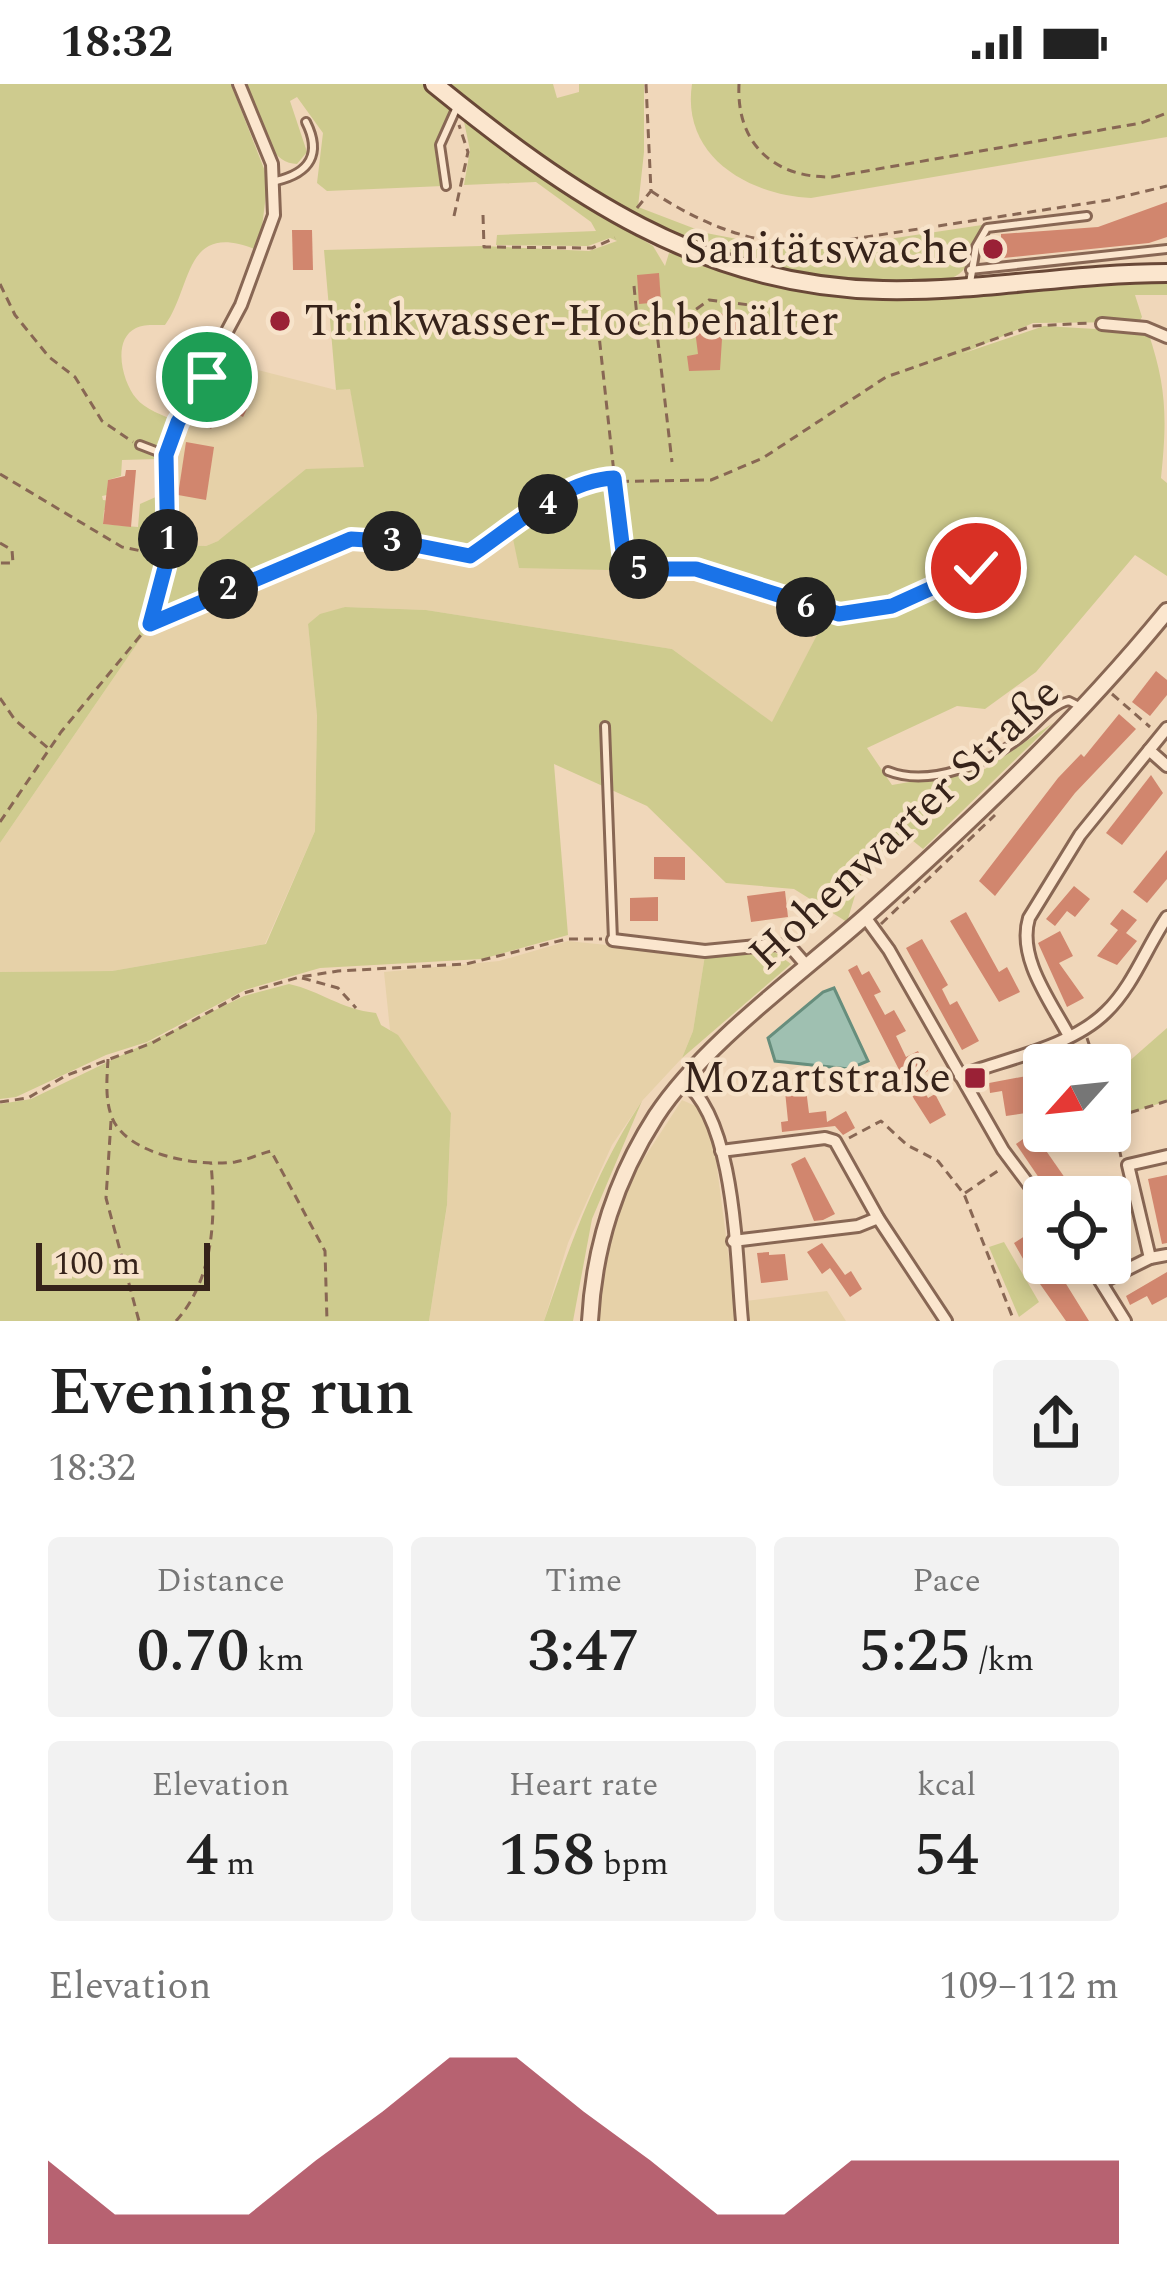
<!DOCTYPE html>
<html lang="en">
<head>
<meta charset="utf-8">
<style>
  :root { --surface:#fff; --page:#f2f2f2; --text:#222; --muted:#767676; --accent:#9a2136 }
  body { margin:0; font-family:Spectral,serif; background:var(--page); color:var(--text); height:100vh; display:flex; flex-direction:column; font-size:45px; white-space:nowrap }
  * { box-sizing:border-box; margin:0 }
  p { font-size:39px; color:var(--muted) }
  .icon { flex:none; width:66px; height:66px; fill:none; stroke:currentColor; stroke-width:2; stroke-linecap:round; stroke-linejoin:round }
  .map { position:relative; height:1237px; overflow:hidden }
  .panel { display:flex; flex-direction:column; background:var(--surface); flex:1 }
  .panel>* { flex:none }
  .needle { width:78px; rotate:243deg }
  .buttons { position:absolute; left:1023px; top:960px; display:grid; gap:24px }
  .buttons a { display:grid; place-items:center; width:108px; height:108px; border-radius:12px; background:var(--surface); box-shadow:0 6px 18px #0003; font-size:60px }
  .scale { position:absolute; left:36px; bottom:30px; width:174px; box-sizing:border-box; padding-left:12px; border:6px solid #36231a; border-top:0; font-size:33px; line-height:42px; white-space:nowrap; color:#36231a; -webkit-text-stroke:9px #f7e3ca; paint-order:stroke }
  .pin { position:absolute; display:grid; place-items:center; width:102px; height:102px; color:#fff; margin:-51px; border:6px solid #fff; border-radius:50%; box-shadow:0 3px 12px #0007 }
  .km { position:absolute; width:60px; height:60px; margin:-30px; border-radius:50%; background:#222; color:#fff; font-size:33px; line-height:60px; text-align:center }
  .round { display:grid; place-items:center; flex:none; width:126px; height:126px; border-radius:12px; background:var(--page) }
  .summary { display:flex; align-items:center; justify-content:space-between; height:204px; padding:0 48px }
  h1 { font-size:66px; font-weight:600; line-height:90px }
  .stats { display:grid; grid-template-columns:repeat(3,1fr); gap:18px; height:204px; padding:12px 48px }
  .stats div { display:grid; align-content:center; border-radius:12px; background:var(--page); text-align:center }
  .stats b { font-size:60px; font-weight:600 }
  .stats small { font-size:33px; font-weight:400 }
  .stats p { font-size:33px }
  .chart { height:336px; padding:24px 48px }
  .chart p { display:flex; justify-content:space-between }
  .chart svg { width:100%; height:216px; margin-top:12px; fill:var(--accent); opacity:.7 }
  .status { display:flex; justify-content:space-between; align-items:center; height:84px; padding:0 60px; background:var(--surface); direction:ltr }
  .status svg { height:33px; fill:currentColor }
  .map>svg:first-child { display:block }
  .farmland { fill:#e6d1a8 }
  .green { fill:#cecb8e }
  .water { fill:#9fc0b1; stroke:#678e7d; stroke-width:3 }
  .building { fill:#d1866e }
  .lines { fill:none; stroke-linecap:round; stroke-linejoin:round }
  .service-casing { stroke:#886754; stroke-width:12 }
  .minor-casing { stroke:#886754; stroke-width:16 }
  .tertiary-casing { stroke:#886754; stroke-width:20 }
  .secondary-casing { stroke:#694837; stroke-width:22 }
  .path { stroke:#886754; stroke-width:3; stroke-dasharray:9 6; stroke-linecap:butt }
  .service { stroke:#fbe6ce; stroke-width:6 }
  .minor { stroke:#fbe6ce; stroke-width:10 }
  .tertiary { stroke:#fbe6ce; stroke-width:14 }
  .secondary { stroke:#fbe6ce; stroke-width:16 }
  .route-casing { stroke:#fff; stroke-width:24 }
  .route { stroke:#1a73e8; stroke-width:15 }
  .poi-dot { fill:#9a2136; stroke:#f7e3ca; stroke-width:4.5 }
  .labels { text-anchor:middle; dominant-baseline:central; stroke-width:9; stroke-linejoin:round; paint-order:stroke }
  .poi-label { font-size:45px; fill:#36231a; stroke:#f7e3ca; text-anchor:end }
  .street-label { font-size:45px; fill:#36231a; stroke:#f7e3ca }
</style>
</head>
<body>
<div class="status"><b>18:32</b><svg viewBox="0 0 49 12"><path d="M0 12V9h3v3zM5 12V6h3v6zM10 12V3h3v9zM15 12V0h3v12zM26 1h20v11H26zM47 4h2v5h-2z"/></svg></div>
<div class="map">
<svg width="1167" height="1237" viewBox="0 0 1167 1237">
  <rect width="100%" height="100%" fill="#f0d7ba"/>
  <g class="farmland">
    <polygon points="223,277 336,306 350,304 365,383 218,457 206,462 175,461 170,416 176,352"/>
    <polygon points="512,444 519,483 698,488 806,529 819,547 773,639 672,565 426,526 345,523 308,540 317,632 315,747 265,860 112,887 0,888 0,759 150,541 351,455 399,458"/>
    <polygon points="568,857 705,871 693,947 682,974 642,1017 612,1061 568,1159 544,1237 429,1237 447,1122 451,1029 390,946 384,888 499,877"/>
    <polygon points="682,1016 700,1024 714,1060 737,1237 596,1237 605,1160 622,1108"/>
    <polygon points="827,1207 846,1237 748,1237 746,1217"/>
  </g>
  <g class="green">
    <path d="M0,0H231L268,95L259,167C183,134 193,203 165,241C156,241 143,240 136,244C111,256 123,299 136,314C145,326 164,331 177,338L159,375L122,376L121,392L108,396L107,411L102,412L103,416L111,417V426H104L103,440L138,443L140,420L158,412L163,471L150,541L0,759Z"/>
    <path d="M244,0H424L452,26L437,63L443,102L327,107L317,99L323,49L297,13L290,17L307,68L297,80C265,80 255,25 244,0Z"/>
    <path d="M447,0H553L557,14L579,8V0H644V68L638,123L706,149L783,164L822,165L982,141C976,155 972,181 959,190C947,199 928,197 914,197C821,200 724,180 640,138C570,103 507,48 447,0Z"/>
    <path d="M692,0H1167V53L811,114C749,111 681,73 692,0Z"/>
    <path d="M463,33L571,112L653,162L665,182L669,169L771,197L1060,200L1167,196V211H1135L1142,233L1139,238L1033,239L964,269L1044,242L1148,248C1167,303 1167,336 1161,394L1167,399V492L1135,471L1036,588L985,625L957,622L867,664L892,701L985,685L1053,639L923,765L902,748L862,788L847,838L794,805L726,799L647,722L554,680L568,851L482,875L320,884L245,906L147,958L106,971L16,1013L0,1015V888L112,887L266,860L315,747L317,632L308,540L320,530L345,523L426,526L672,565L772,638L819,547L806,529L698,488L519,484L511,445L470,472L374,456L373,450L351,451L161,526L175,461L206,462L218,457L306,385L364,383L350,305L336,306L324,166L482,162L589,167L617,157L610,154L588,162L496,161L497,151L596,147L591,138L536,98L464,101L470,66Z"/>
    <polygon points="772,866 791,880 682,974 693,947 705,871"/>
    <path d="M289,900C321,907 340,925 376,929L381,941L398,951L451,1029L447,1121L429,1237H0V1020L31,1015L244,912Z"/>
    <polygon points="1167,944 1167,1017 1114,1034 1110,994"/>
    <path d="M642,1017L592,1135L573,1237H544C571,1159 596,1086 642,1017Z"/>
    <polygon points="1004,1158 1039,1218 1019,1233 989,1163"/>
  </g>
  <polygon class="water" points="834,904 868,977 849,985 775,977 768,954 823,908"/>
  <g class="building">
    <polygon points="1167,118 1167,153 1149,159 984,176 989,155 1001,155 1001,150 1098,143"/>
    <polygon points="292,146 312,146 313,186 293,186"/>
    <polygon points="659,189 661,218 639,220 637,191"/>
    <polygon points="718,229 737,232 739,246 728,248 722,255 720,286 689,287 687,272 698,270 694,238 711,236"/>
    <polygon points="214,301 247,325 243,333 225,324 211,345 193,333"/>
    <polygon points="186,358 214,363 206,416 178,411"/>
    <polygon points="126,386 136,386 131,443 103,440 108,396 125,392"/>
    <polygon points="1156,587 1167,596 1167,611 1150,632 1132,618"/>
    <polygon points="1119,630 1136,645 1075,709 995,812 979,797 1058,694 1081,670 1084,673"/>
    <polygon points="1151,691 1163,709 1122,761 1106,749"/>
    <polygon points="1167,766 1167,795 1147,819 1133,808"/>
    <polygon points="654,773 685,773 685,796 654,795"/>
    <polygon points="1074,802 1090,815 1075,833 1067,827 1055,842 1046,835"/>
    <polygon points="785,807 788,833 751,838 747,812"/>
    <polygon points="658,813 658,837 630,837 630,814"/>
    <polygon points="1122,825 1137,836 1126,849 1137,857 1117,881 1097,872 1118,846 1110,840"/>
    <polygon points="966,828 999,888 1007,883 1020,908 999,918 950,837"/>
    <polygon points="1060,847 1073,872 1059,879 1084,914 1067,923 1038,859"/>
    <polygon points="922,855 948,901 942,905 950,921 957,917 979,957 962,966 906,864"/>
    <polygon points="857,881 862,891 869,887 881,908 874,911 885,931 894,926 906,947 896,952 906,973 918,967 928,987 917,993 928,1014 935,1010 946,1031 930,1040 914,1015 848,886"/>
    <polygon points="1032,991 1034,1006 1023,1008 1026,1029 1006,1032 1002,1007 990,1009 989,999"/>
    <polygon points="806,1005 809,1029 826,1027 827,1038 846,1027 855,1044 843,1051 835,1042 782,1048 781,1038 788,1037 785,1007"/>
    <polygon points="1033,1048 1072,1104 1059,1113 1052,1113 1016,1060"/>
    <polygon points="805,1073 835,1130 823,1136 814,1137 791,1080"/>
    <polygon points="1167,1091 1167,1159 1162,1160 1148,1095"/>
    <polygon points="1031,1148 1044,1179 1055,1182 1089,1237 1066,1237 1026,1180 1014,1159"/>
    <polygon points="822,1159 845,1191 851,1187 862,1205 850,1213 830,1184 822,1190 807,1168"/>
    <polygon points="769,1168 769,1171 785,1170 788,1196 761,1199 757,1169"/>
    <polygon points="1167,1188 1167,1213 1152,1221 1147,1212 1130,1221 1126,1212"/>
  </g>
  <g class="lines">
    <g class="service-casing">
      <g id="service">
        <path d="M276,97C310,89 322,70 306,38"/>
        <polyline points="446,102 440,61 457,23"/>
        <polyline points="970,186 1167,165"/>
        <polyline points="970,199 976,163 987,144 1087,132"/>
        <polyline points="140,361 166,371"/>
        <polyline points="605,642 613,856"/>
        <path d="M888,687C930,704 991,678 1024,651C1039,639 1051,621 1069,617L1079,622"/>
      </g>
    </g>
    <g class="minor-casing">
      <g id="minor">
        <polyline points="1102,240 1146,244 1167,253"/>
        <polyline points="165,413 170,354 241,221 274,131 272,80 239,0"/>
        <polyline points="1149,666 1167,682"/>
        <polyline points="865,833 889,866 1003,1066 1044,1121"/>
        <polyline points="613,856 705,867 776,860 793,866 807,882"/>
        <path d="M1069,952C1051,918 1017,874 1029,834L1080,751L1167,644"/>
        <path d="M960,992C1005,975 1071,963 1106,928C1133,902 1146,864 1167,833"/>
        <path d="M683,997C736,1035 736,1175 742,1237"/>
        <polyline points="721,1067 825,1054 835,1057 878,1134 946,1237"/>
        <polyline points="733,1157 858,1142 878,1134"/>
        <polyline points="1150,1174 1128,1081 1167,1072"/>
        <polyline points="1089,1179 1125,1237"/>
        <polyline points="1102,1198 1150,1174 1167,1171"/>
      </g>
    </g>
    <g class="tertiary-casing">
      <path id="tertiary" d="M590,1237C594,1162 615,1096 656,1032C704,959 801,890 867,831C972,737 1077,637 1167,527"/>
    </g>
    <g class="secondary-casing">
      <path id="secondary" d="M434,0C568,109 702,203 883,206C978,208 1072,189 1167,189"/>
    </g>
    <g class="path">
      <path d="M739,0C736,60 774,94 832,93L1141,39L1167,29"/>
      <path d="M651,107C703,141 750,160 813,161L1109,116L1167,102"/>
      <polyline points="637,124 651,107 646,0"/>
      <polyline points="483,131 484,163 592,164 615,154"/>
      <polyline points="454,132 468,68 459,41"/>
      <polyline points="0,200 15,231 49,273 75,293 102,337 133,358"/>
      <polyline points="634,202 638,243"/>
      <polyline points="691,239 695,226 709,216 750,221"/>
      <polyline points="656,240 672,378"/>
      <polyline points="598,242 623,472 628,482 696,485 839,530 892,522 976,485"/>
      <polyline points="0,390 122,463 166,472"/>
      <polyline points="0,459 12,466 13,479 0,479"/>
      <polyline points="150,540 351,455 399,458 470,472 588,398 711,396 763,374 886,293 1032,242 1089,239"/>
      <polyline points="1112,610 1150,643"/>
      <polyline points="0,614 15,636 48,664"/>
      <polyline points="0,738 61,648 150,540 168,472 165,421"/>
      <polyline points="881,840 995,731"/>
      <polyline points="302,894 338,904 356,924"/>
      <polyline points="1087,954 1096,981"/>
      <path d="M108,975C107,994 105,1013 111,1031C124,1071 199,1083 235,1078C247,1076 259,1070 271,1067L325,1167L327,1237"/>
      <polyline points="0,1018 28,1014 65,992 152,959 244,909 300,893 338,887 466,880 567,855 602,855"/>
      <polyline points="1110,1022 1121,1073"/>
      <polyline points="1116,1033 1167,1017"/>
      <polyline points="111,1037 106,1114 139,1237"/>
      <polyline points="849,1054 881,1037 907,1061 938,1077 964,1110 1014,1237"/>
      <polyline points="965,1109 1002,1084"/>
      <path d="M176,1237C214,1195 216,1133 211,1080"/>
    </g>
    <use href="#service" class="service"/>
    <use href="#minor" class="minor"/>
    <use href="#tertiary" class="tertiary"/>
    <use href="#secondary" class="secondary"/>
  </g>
  <g class="lines">
    <g class="route-casing">
      <path id="route" d="M207,293L178,338L166,371L168,472L150,540L351,455L399,458L470,472C512,444 563,396 614,394L624,476L634,485H696L839,530L892,522L976,484"/>
    </g>
    <use href="#route" class="route"/>
  </g>
  <g class="poi-dot">
    <circle cx="993" cy="165" r="12"/>
    <circle cx="280" cy="237" r="12"/>
    <rect x="963" y="982" width="24" height="24" rx="6"/>
  </g>
  <g class="labels">
    <g class="poi-label">
      <text x="969" y="165">Sanitätswache</text>
      <text x="304" y="237" text-anchor="start">Trinkwasser-Hochbehälter</text>
      <text x="951" y="994">Mozartstraße</text>
    </g>
    <g class="street-label">
      <text transform="translate(905 740) rotate(-43)">Hohenwarter Straße</text>
    </g>
  </g>
</svg>
<div class="buttons">
<a><svg class="needle" viewBox="-14 -14 28 28"><path d="M0-13l5 13h-10z" fill="#e53935"/><path d="M0 13l5-13h-10z" fill="#767676"/></svg></a>
<a><svg class="icon" aria-label="locate" viewBox="0 0 24 24"><circle cx="12" cy="12" r="6"/><path d="M12 2v4M12 18v4M2 12h4M18 12h4"/></svg></a>
</div>
<div class="scale">100 m</div>
<div class="pin" style="left:207px;top:293px;background:#1e9e55"><svg class="icon" aria-label="arrive" viewBox="0 0 24 24"><path d="M6 21V4h12l-3 4 3 4H6"/></svg></div>
<div class="pin" style="left:976px;top:484px;background:#d93025"><svg class="icon" aria-label="check" viewBox="0 0 24 24"><path d="M5 12l5 5 9-10"/></svg></div>
<b class="km" style="left:168px;top:455px">1</b>
<b class="km" style="left:228px;top:505px">2</b>
<b class="km" style="left:392px;top:457px">3</b>
<b class="km" style="left:548px;top:420px">4</b>
<b class="km" style="left:639px;top:485px">5</b>
<b class="km" style="left:806px;top:523px">6</b>
</div>
<section class="panel">
<div class="summary"><div><h1>Evening run</h1><p>18:32</p></div><a class="round"><svg class="icon" aria-label="share" viewBox="0 0 24 24"><path d="M12 15V3M7 8l5-5 5 5M5 13v7h14v-7"/></svg></a></div>
<div class="stats">
<div><p>Distance</p><b>0.70<small> km</small></b></div>
<div><p>Time</p><b>3:47</b></div>
<div><p>Pace</p><b>5:25<small> /km</small></b></div>
</div>
<div class="stats">
<div><p>Elevation</p><b>4<small> m</small></b></div>
<div><p>Heart rate</p><b>158<small> bpm</small></b></div>
<div><p>kcal</p><b>54</b></div>
</div>
<div class="chart"><p><span>Elevation</span>109–112 m</p>
<svg viewBox="0 0 160 44" preserveAspectRatio="none"><path d="M0 44V27L10 38L20 38L30 38L40 27L50 17L60 6L70 6L80 17L90 27L100 38L110 38L120 27L130 27L140 27L150 27L160 27V44z"/></svg>
</div>
</section>
</body>
</html>
